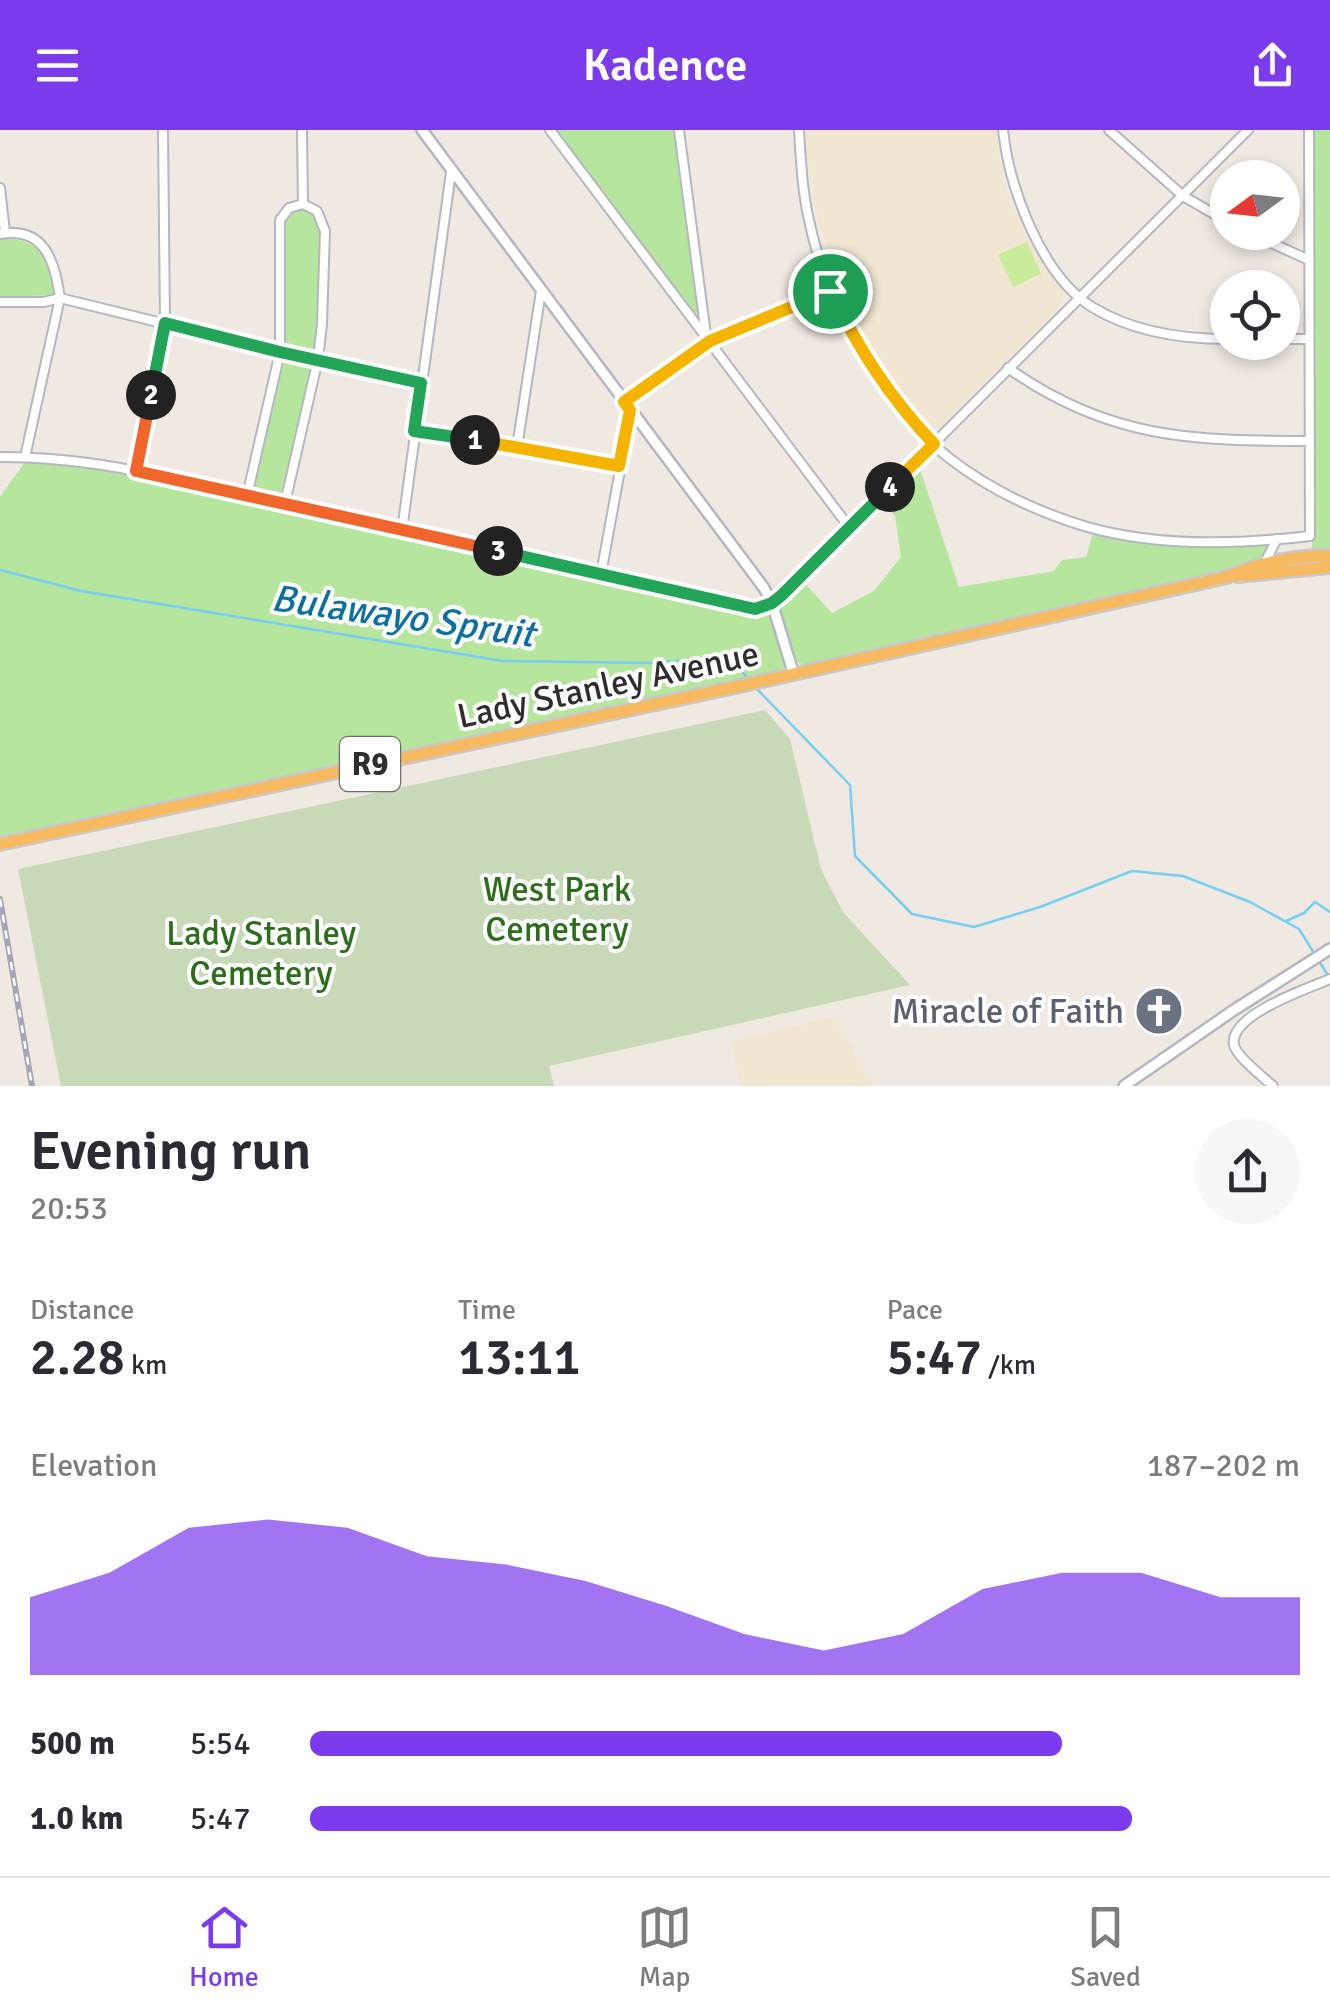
<!DOCTYPE html>
<html lang="en">
<head>
<meta charset="utf-8">
<style>
  :root { --surface:#fff; --page:#f7f7f7; --text:#2b2b33; --muted:#7c7c81; --line:#e1e1e2; --accent:#7c3aed }
  body { margin:0; font-family:Signika,sans-serif; background:var(--page); color:var(--text); height:100vh; display:flex; flex-direction:column; font-size:38px; white-space:nowrap }
  * { box-sizing:border-box; margin:0 }
  p { font-size:32px; color:var(--muted) }
  .icon { flex:none; width:55px; height:55px; fill:none; stroke:currentColor; stroke-width:2; stroke-linecap:round; stroke-linejoin:round }
  .map { position:relative; height:956px; overflow:hidden }
  .sheet { display:flex; flex-direction:column; background:var(--surface); flex:1 }
  .sheet>* { flex:none }
  .needle { width:65px; rotate:255deg }
  .controls { position:absolute; left:1210px; top:30px; display:grid; gap:20px }
  .controls a { display:grid; place-items:center; width:90px; height:90px; border-radius:50%; background:var(--surface); box-shadow:0 5px 15px #0003; font-size:50px }
  .pin { position:absolute; display:grid; place-items:center; width:85px; height:85px; color:#fff; margin:-42px; border:5px solid #fff; border-radius:50%; box-shadow:0 2px 10px #0007 }
  .km { position:absolute; width:50px; height:50px; margin:-25px; border-radius:50%; background:#222; color:#fff; font-size:28px; line-height:50px; text-align:center }
  .round { display:grid; place-items:center; flex:none; width:105px; height:105px; border-radius:52px; background:var(--page) }
  .overview { display:flex; align-items:center; justify-content:space-between; height:170px; padding:0 30px }
  h1 { font-size:55px; font-weight:600; line-height:75px }
  .stats { display:grid; grid-template-columns:repeat(3,1fr); gap:15px; height:170px; padding:10px 30px }
  .stats div { display:grid; align-content:center }
  .stats b { font-size:50px; font-weight:600 }
  .stats small { font-size:28px; font-weight:400 }
  .stats p { font-size:28px }
  .chart { height:280px; padding:20px 30px }
  .chart p { display:flex; justify-content:space-between }
  .chart svg { width:100%; height:180px; margin-top:10px; fill:var(--accent); opacity:.7 }
  ul { padding:0 30px; list-style:none; font-size:32px }
  li { display:grid; grid-template-columns:160px 120px 1fr; align-items:center; height:75px }
  li i { height:25px; border-radius:12px; background:var(--accent) }
  header { display:flex; justify-content:space-between; align-items:center; height:130px; padding:0 30px; background:var(--accent); color:#fff; font-size:45px; font-weight:600 }
  .dock { display:flex; justify-content:space-around; align-items:center; height:140px; border-top:2px solid var(--line); background:var(--surface); font-size:28px; color:var(--muted) }
  .dock a { display:grid; justify-items:center; gap:5px }
  .dock .on { color:var(--accent) }
  .map>svg:first-child { display:block }
  .education { fill:#f0e6d1 }
  .green { fill:#b6e59e }
  .cemetery { fill:#c8d9b8 }
  .pitch { fill:#c9ec9a }
  .lines { fill:none; stroke-linecap:round; stroke-linejoin:round }
  .stream { stroke:#75cff0; stroke-width:2.5 }
  .minor-casing { stroke:#b4b7c1; stroke-width:12 }
  .tertiary-casing { stroke:#b4b7c1; stroke-width:14 }
  .trunk-casing { stroke:#c9c9c9; stroke-width:16 }
  .minor { stroke:#fff; stroke-width:8 }
  .tertiary { stroke:#fff; stroke-width:9 }
  .trunk { stroke:#f8ba60; stroke-width:11 }
  .rail-casing { stroke:#a3a6b8; stroke-width:6 }
  .rail { stroke:#fff; stroke-width:2.5; stroke-dasharray:8; stroke-linecap:butt }
  .split-1-casing { stroke:#fff; stroke-width:20 }
  .split-2-casing { stroke:#fff; stroke-width:20 }
  .split-3-casing { stroke:#fff; stroke-width:20 }
  .split-4-casing { stroke:#fff; stroke-width:20 }
  .split-5-casing { stroke:#fff; stroke-width:20 }
  .split-1 { stroke:#f5b400; stroke-width:12 }
  .split-2 { stroke:#22a559; stroke-width:12 }
  .split-3 { stroke:#f0652b; stroke-width:12 }
  .split-4 { stroke:#22a559; stroke-width:12 }
  .split-5 { stroke:#f5b400; stroke-width:12 }
  .labels { text-anchor:middle; dominant-baseline:central; stroke-width:8; stroke-linejoin:round; paint-order:stroke }
  .shield { fill:#fff; stroke:#6d6d6d; stroke-width:2.5 }
  .shield-label { font-size:32px; font-weight:bold; fill:#2e2e2e }
  .street-label { font-size:35px; fill:#2e2e2e; stroke:#fff }
  .park-label { font-size:35px; fill:#2c6e1b; stroke:#fff }
  .worship-label { font-size:35px; fill:#5b616d; stroke:#fff; text-anchor:end }
  .water-label { font-size:38px; font-style:italic; fill:#0d6fa3; stroke:#fff }
</style>
</head>
<body>
<header><svg class="icon" aria-label="menu" viewBox="0 0 24 24"><path d="M4 6h16M4 12h16M4 18h16"/></svg>Kadence<svg class="icon" aria-label="share" viewBox="0 0 24 24"><path d="M12 15V3M7 8l5-5 5 5M5 13v7h14v-7"/></svg></header>
<div class="map">
<svg width="1330" height="956" viewBox="0 0 1330 956">
  <rect width="100%" height="100%" fill="#efe9e1"/>
  <g class="education">
    <polygon points="806,0 996,0 1003,52 1025,106 1065,165 1056,182 938,299 932,298 925,292 894,255 843,170 818,90 809,41"/>
    <polygon points="834,887 874,956 740,956 731,911"/>
  </g>
  <g class="green">
    <polygon points="554,0 673,0 700,182 694,184"/>
    <polygon points="1314,0 1330,0 1330,423 1312,422"/>
    <polygon points="304,78 314,85 321,102 314,225 281,369 252,363 284,218 284,91 293,81"/>
    <path d="M5,108C44,111 50,130 56,165L0,167V109Z"/>
    <polygon points="25,332 95,337 135,345 773,487 786,539 0,708 0,367"/>
    <polygon points="918,333 959,457 1054,441 1062,430 1086,427 1094,400 1140,412 1233,417 1272,413 1263,424 1262,431 1223,444 812,533 800,534 794,529 779,480 783,468 801,449 832,483 874,461 901,427 895,386 880,370"/>
  </g>
  <polygon class="cemetery" points="765,580 790,609 821,739 843,782 910,855 549,936 554,956 61,956 18,739"/>
  <polygon class="pitch" points="1027,112 1041,144 1013,157 998,125"/>
  <g class="lines">
    <g class="stream">
      <polyline points="0,440 81,461 503,531 652,533 710,528 734,532 749,550"/>
      <polyline points="754,556 850,655 855,726 912,784 974,797 1040,777 1132,741 1183,746 1250,772 1299,799 1329,847"/>
      <polyline points="1286,791 1304,783 1315,772 1330,782"/>
    </g>
    <g class="minor-casing">
      <g id="minor">
        <polyline points="302,0 303,74"/>
        <polyline points="550,0 849,397"/>
        <polyline points="679,0 706,205"/>
        <path d="M799,0C801,30 802,60 809,90C826,173 882,275 949,328C989,359 1035,381 1084,396C1155,417 1236,415 1310,406L1309,0"/>
        <path d="M1003,0C1009,57 1041,145 1092,177C1131,201 1182,209 1228,209"/>
        <polyline points="1109,0 1183,66 1228,92"/>
        <polyline points="0,58 5,102"/>
        <polyline points="1247,102 1309,130"/>
        <path d="M0,104C45,96 55,132 60,168L25,327"/>
        <polyline points="0,172 44,172 60,168 280,222 421,253"/>
        <polyline points="1282,209 1309,209"/>
        <path d="M1008,238C1108,309 1192,311 1310,311"/>
        <polyline points="624,272 710,211 830,161"/>
        <polyline points="414,301 619,336"/>
        <polyline points="517,317 541,161"/>
        <path d="M0,327C46,327 91,332 136,341L747,478L763,477L782,465L1248,0"/>
        <polyline points="136,341 165,193 163,0"/>
        <polyline points="247,366 280,222 280,90 289,78 303,74 317,81 325,101 322,194 318,229 285,373"/>
        <polyline points="402,400 451,42"/>
        <polyline points="1267,437 1267,428 1277,409"/>
        <polyline points="601,444 631,280"/>
        <path d="M1273,956C1264,948 1236,926 1234,915C1228,885 1309,858 1330,849"/>
      </g>
    </g>
    <g class="tertiary-casing">
      <g id="tertiary">
        <polyline points="422,0 764,458 772,473 793,542"/>
        <polyline points="1124,956 1234,880 1330,819"/>
      </g>
    </g>
    <g class="trunk-casing">
      <g id="trunk">
        <polyline points="1237,446 1330,437"/>
        <path d="M0,714L740,556L1227,447C1258,433 1297,425 1330,426"/>
      </g>
    </g>
    <use href="#minor" class="minor"/>
    <use href="#tertiary" class="tertiary"/>
    <use href="#trunk" class="trunk"/>
    <g class="rail-casing">
      <polyline id="rail" points="0,769 32,956"/>
    </g>
    <use href="#rail" class="rail"/>
  </g>
  <g class="lines">
    <g class="split-1-casing">
      <polyline id="split-1" points="475,310 619,336 630,280 624,272 710,211 830,161"/>
    </g>
    <g class="split-2-casing">
      <polyline id="split-2" points="151,265 165,193 280,222 421,253 414,301 475,310"/>
    </g>
    <g class="split-3-casing">
      <polyline id="split-3" points="151,265 136,341 498,421"/>
    </g>
    <g class="split-4-casing">
      <polyline id="split-4" points="498,421 755,479 772,473 782,465 890,357"/>
    </g>
    <g class="split-5-casing">
      <path id="split-5" d="M830,161C859,219 889,267 934,314L890,357"/>
    </g>
    <use href="#split-1" class="split-1"/>
    <use href="#split-2" class="split-2"/>
    <use href="#split-3" class="split-3"/>
    <use href="#split-4" class="split-4"/>
    <use href="#split-5" class="split-5"/>
  </g>
  <defs>
    <g id="church-disc" transform="scale(2.5)"><circle r="9.5" fill="#6b7280" stroke="#fff"/><path d="M-1.2-6h2.4v3.5h3.3v2.4h-3.3V6h-2.4V-.1h-3.3v-2.4h3.3Z" fill="#fff"/></g>
  </defs>
  <g fill-rule="evenodd">
    <use href="#church-disc" x="1159" y="881"/>
  </g>
  <g class="labels">
    <rect class="shield" x="340" y="607" width="60" height="54" rx="8"/>
    <g class="shield-label">
      <text x="370" y="634">R9</text>
    </g>
    <g class="street-label">
      <text transform="translate(608 555) rotate(-12)">Lady Stanley Avenue</text>
    </g>
    <g class="park-label">
      <text x="557" y="759">West Park<tspan x="557" dy="40">Cemetery</tspan></text>
      <text x="261" y="803">Lady Stanley<tspan x="261" dy="40">Cemetery</tspan></text>
    </g>
    <g class="worship-label">
      <text x="1124" y="881">Miracle of Faith</text>
    </g>
    <g class="water-label">
      <text transform="translate(403 486) rotate(8)">Bulawayo Spruit</text>
    </g>
  </g>
</svg>
<div class="controls">
<a><svg class="needle" viewBox="-14 -14 28 28"><path d="M0-13l5 13h-10z" fill="#e53935"/><path d="M0 13l5-13h-10z" fill="#7c7c81"/></svg></a>
<a><svg class="icon" aria-label="locate" viewBox="0 0 24 24"><circle cx="12" cy="12" r="6"/><path d="M12 2v4M12 18v4M2 12h4M18 12h4"/></svg></a>
</div>
<div class="pin" style="left:830px;top:161px;background:#1e9e55"><svg class="icon" aria-label="arrive" viewBox="0 0 24 24"><path d="M6 21V4h12l-3 4 3 4H6"/></svg></div>
<b class="km" style="left:475px;top:310px">1</b>
<b class="km" style="left:151px;top:265px">2</b>
<b class="km" style="left:498px;top:421px">3</b>
<b class="km" style="left:890px;top:357px">4</b>
</div>
<section class="sheet">
<div class="overview"><div><h1>Evening run</h1><p>20:53</p></div><a class="round"><svg class="icon" aria-label="share" viewBox="0 0 24 24"><path d="M12 15V3M7 8l5-5 5 5M5 13v7h14v-7"/></svg></a></div>
<div class="stats">
<div><p>Distance</p><b>2.28<small> km</small></b></div>
<div><p>Time</p><b>13:11</b></div>
<div><p>Pace</p><b>5:47<small> /km</small></b></div>
</div>
<div class="chart"><p><span>Elevation</span>187–202 m</p>
<svg viewBox="0 0 160 44" preserveAspectRatio="none"><path d="M0 44V25L10 19L20 8L30 6L40 8L50 15L60 17L70 21L80 27L90 34L100 38L110 34L120 23L130 19L140 19L150 25L160 25V44z"/></svg>
</div>
<ul>
<li><b>500 m</b>5:54<i style="width:76%"></i></li>
<li><b>1.0 km</b>5:47<i style="width:83%"></i></li>
</ul>
</section>
<nav class="dock">
<a class="on"><svg class="icon" aria-label="home" viewBox="0 0 24 24"><path d="M3 11l9-7 9 7M6 9v11h12V9"/></svg>Home</a>
<a><svg class="icon" aria-label="map" viewBox="0 0 24 24"><path d="M3 6l6-2 6 2 6-2v14l-6 2-6-2-6 2zM9 4v14M15 6v14"/></svg>Map</a>
<a><svg class="icon" aria-label="saved" viewBox="0 0 24 24"><path d="M7 4h10v16l-5-4-5 4z"/></svg>Saved</a>
</nav>
</body>
</html>
